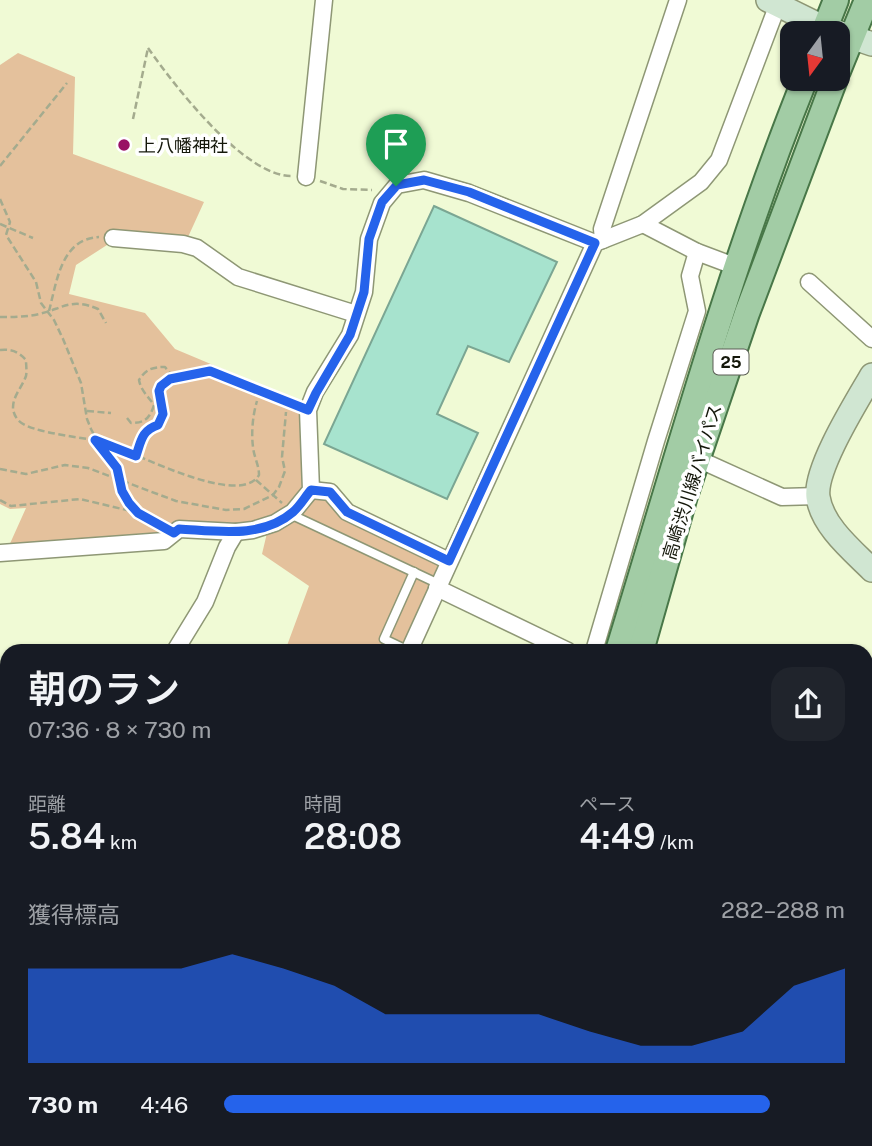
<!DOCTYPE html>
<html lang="ja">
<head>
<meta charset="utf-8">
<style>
  :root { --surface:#171b24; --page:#20242c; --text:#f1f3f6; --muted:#9ea1a6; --accent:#2563eb }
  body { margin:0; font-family:"Public Sans","Noto Sans JP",sans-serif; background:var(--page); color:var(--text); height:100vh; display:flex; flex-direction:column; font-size:26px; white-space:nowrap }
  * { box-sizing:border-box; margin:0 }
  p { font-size:23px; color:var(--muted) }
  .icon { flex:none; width:38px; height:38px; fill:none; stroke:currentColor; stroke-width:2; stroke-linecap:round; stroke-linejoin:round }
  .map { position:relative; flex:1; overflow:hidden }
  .details { position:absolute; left:0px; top:644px; width:873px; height:502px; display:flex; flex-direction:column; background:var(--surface); border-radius:21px 21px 0 0; box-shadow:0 2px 5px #0004 }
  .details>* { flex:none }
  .needle { width:46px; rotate:195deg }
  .tools { position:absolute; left:780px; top:21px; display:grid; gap:14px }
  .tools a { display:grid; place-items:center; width:70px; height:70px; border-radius:14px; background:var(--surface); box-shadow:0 2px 5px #0004; font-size:35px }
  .pin { position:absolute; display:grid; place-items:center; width:60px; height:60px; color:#fff; margin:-72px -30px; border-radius:50% 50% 50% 0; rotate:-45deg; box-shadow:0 0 7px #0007 }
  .pin .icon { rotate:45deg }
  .round { display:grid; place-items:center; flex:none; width:74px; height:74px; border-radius:21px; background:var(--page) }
  .summary { display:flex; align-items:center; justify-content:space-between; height:119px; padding:0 28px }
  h1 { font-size:38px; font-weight:600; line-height:52px }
  .metrics { display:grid; grid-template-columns:repeat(3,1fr); gap:10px; height:119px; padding:7px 28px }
  .metrics div { display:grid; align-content:center }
  .metrics b { font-size:35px; font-weight:600 }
  .metrics small { font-size:19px; font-weight:400 }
  .metrics p { font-size:19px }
  .chart { height:196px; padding:14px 28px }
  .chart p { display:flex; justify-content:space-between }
  .chart svg { width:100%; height:126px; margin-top:7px; fill:var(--accent); opacity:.7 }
  ul { padding:0 28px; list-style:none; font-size:23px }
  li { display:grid; grid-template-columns:112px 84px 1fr; align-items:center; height:52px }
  li i { height:18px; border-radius:9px; background:var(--accent) }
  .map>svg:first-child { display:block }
  .green { fill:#e4c19c }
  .water { fill:#a7e3ce; stroke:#7ba693; stroke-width:2 }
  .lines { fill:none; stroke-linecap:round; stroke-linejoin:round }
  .lane-casing { stroke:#8e9775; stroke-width:11 }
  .street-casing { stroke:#8e9775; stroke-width:19 }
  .secondary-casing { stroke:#8e9775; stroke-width:26 }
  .primary-casing { stroke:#487748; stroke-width:28 }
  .path { stroke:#a4ab8e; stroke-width:2.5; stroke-dasharray:7 3.5; stroke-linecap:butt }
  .lane { stroke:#fff; stroke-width:8 }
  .street { stroke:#fff; stroke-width:16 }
  .secondary { stroke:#d0e6d2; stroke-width:23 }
  .primary { stroke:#a2cca5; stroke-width:24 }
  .route-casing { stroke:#fff; stroke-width:14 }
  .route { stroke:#2563eb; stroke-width:9 }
  .poi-dot { fill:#991164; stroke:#fff; stroke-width:2.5 }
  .labels { text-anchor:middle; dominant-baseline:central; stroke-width:7; stroke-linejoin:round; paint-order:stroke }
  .shield { fill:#fff; stroke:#5a5d54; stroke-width:2 }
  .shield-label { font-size:16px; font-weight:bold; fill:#14170a }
  .poi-label { font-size:18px; fill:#14170a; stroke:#fff; text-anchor:start }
  .street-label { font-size:18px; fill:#14170a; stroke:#fff }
</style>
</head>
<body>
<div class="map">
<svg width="872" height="1146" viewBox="0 0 872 1146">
  <rect width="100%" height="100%" fill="#f0fad5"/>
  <polygon class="green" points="18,53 75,77 73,154 204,202 183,248 107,245 76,265 69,294 145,313 175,349 304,403 308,488 329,495 445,563 405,651 285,651 309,586 262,554 267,533 163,536 8,548 26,508 10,509 0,504 0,65"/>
  <polygon class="water" points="434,206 557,262 509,362 468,346 437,414 478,433 447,499 324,444"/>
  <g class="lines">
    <g class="lane-casing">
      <g id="lane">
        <polyline points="185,375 210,371 308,410"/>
        <polyline points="290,514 439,584"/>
        <polyline points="409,651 384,639 414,572"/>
        <polyline points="0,1117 7,1118"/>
        <polyline points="95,1139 123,1146"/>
      </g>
    </g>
    <g class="street-casing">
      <g id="street">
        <polyline points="306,177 324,0"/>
        <polyline points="643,224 697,252 737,267"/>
        <polyline points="113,238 183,244 197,248 238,277 356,314"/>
        <polyline points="603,240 602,229 678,0"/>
        <polyline points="809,282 872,339"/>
        <polyline points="698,459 782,497 818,496"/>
        <polyline points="311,490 330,492 347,512 449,561"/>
        <polyline points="0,553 164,541 179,529 236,532 253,530 275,523 293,512 311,490 308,410 315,392 350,335 364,292 369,239 382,203 397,185 424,180 469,193 595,243"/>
        <polyline points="437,588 568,651"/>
        <polyline points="175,651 205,602 227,547 236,532"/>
        <polyline points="409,651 595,243 643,224 701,182 719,160 778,4"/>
        <polyline points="594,651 656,441 697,311 690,276 697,252"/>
        <polyline points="0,814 7,817"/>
        <polyline points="866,931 872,924"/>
        <polyline points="866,992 872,996"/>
        <polyline points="0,1000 7,1001"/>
        <polyline points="866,1076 872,1079"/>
        <polyline points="352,1139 365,1146"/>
        <polyline points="200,1146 202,1139"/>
        <polyline points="410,1146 414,1139"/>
        <polyline points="520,1146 522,1139"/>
        <polyline points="585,1146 588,1139"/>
      </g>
    </g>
    <g class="secondary-casing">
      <g id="secondary">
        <polyline points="768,0 825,28 872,44"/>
        <path d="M872,375C857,401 814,469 818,497C822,526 853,551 872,570"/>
        <polyline points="866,884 872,886"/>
      </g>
    </g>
    <g class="primary-casing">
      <g id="primary">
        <polyline points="823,33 836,0"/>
        <polyline points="838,71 867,0"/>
        <path d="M618,651C677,459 730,265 805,79"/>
        <polyline points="641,651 685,496 747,313 835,79"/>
        <polyline points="470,1146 472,1139"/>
        <polyline points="492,1146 494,1139"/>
      </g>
    </g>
    <g class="path">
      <path d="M148,48C174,85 245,178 293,176"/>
      <polyline points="133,119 148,48"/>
      <polyline points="0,166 67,83"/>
      <polyline points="320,181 343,189 372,190"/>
      <polyline points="0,199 10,222 6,235 36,282 41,303 54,320 63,339 81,383 87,419 91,429 101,448 117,468 123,491 129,504 138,513 159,526"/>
      <polyline points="0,224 33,238"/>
      <path d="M49,311C57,281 61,239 99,237"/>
      <path d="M0,317C13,317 26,317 39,314C62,309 71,297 98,309L106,323"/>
      <path d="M0,350C11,349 18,351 26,360C26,365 27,371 26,376C21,390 5,404 18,420C30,434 89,437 110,444C137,454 240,508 259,475C259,465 254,457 253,447C251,432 253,414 257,401"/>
      <polyline points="87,411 111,413"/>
      <path d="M127,418L131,423C145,423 150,418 154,405C148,396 141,391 139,380C146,369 152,367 165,367L174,378"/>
      <path d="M137,456C141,441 142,430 158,425C167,406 157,401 161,386L174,377"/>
      <polyline points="0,469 26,474 65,465 88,468 176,501 226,510 244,509 273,495 279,487 285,471 282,457 286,412"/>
      <polyline points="256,480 282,503"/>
      <polyline points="0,500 11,506 80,499 135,512"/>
      <polyline points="866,738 872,738"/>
    </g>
    <use href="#lane" class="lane"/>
    <use href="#street" class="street"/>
    <use href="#secondary" class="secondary"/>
    <use href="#primary" class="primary"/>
  </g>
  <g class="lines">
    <g class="route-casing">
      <path id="route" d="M424,180L469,192L595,243L449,561L347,512L330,492L311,490C305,497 300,506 293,512C262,539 217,531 179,529L174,533L138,513L129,503L122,491L117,468L95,440L136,456C141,441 142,430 158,425L163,414L159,391L161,386L170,379L210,371L308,410L316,393L350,335L364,292L369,239L382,202L397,185Z"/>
    </g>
    <use href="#route" class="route"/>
  </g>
  <circle class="poi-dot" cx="124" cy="145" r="7"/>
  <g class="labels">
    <rect class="shield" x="713.5" y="349.5" width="35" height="25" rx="5"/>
    <g class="shield-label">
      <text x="731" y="362">25</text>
    </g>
    <g class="poi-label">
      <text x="138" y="145">上八幡神社</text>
    </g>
    <g class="street-label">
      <text transform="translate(692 482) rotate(-73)">高崎渋川線バイパス</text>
    </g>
  </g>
</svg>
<div class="tools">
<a><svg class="needle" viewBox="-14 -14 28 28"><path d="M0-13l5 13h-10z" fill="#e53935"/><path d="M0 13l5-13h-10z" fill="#9ea1a6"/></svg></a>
</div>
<div class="pin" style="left:396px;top:186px;background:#1e9e55"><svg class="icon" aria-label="arrive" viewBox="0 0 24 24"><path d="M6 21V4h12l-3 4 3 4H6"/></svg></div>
<section class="details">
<div class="summary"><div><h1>朝のラン</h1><p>07:36 · 8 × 730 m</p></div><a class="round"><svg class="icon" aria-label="share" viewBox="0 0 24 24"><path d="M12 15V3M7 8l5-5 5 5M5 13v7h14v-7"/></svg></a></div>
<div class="metrics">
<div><p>距離</p><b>5.84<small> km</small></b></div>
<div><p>時間</p><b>28:08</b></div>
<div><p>ペース</p><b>4:49<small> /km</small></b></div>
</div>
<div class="chart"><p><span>獲得標高</span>282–288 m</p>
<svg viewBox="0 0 160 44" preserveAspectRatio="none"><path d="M0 44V11L10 11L20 11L30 11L40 6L50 11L60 17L70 27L80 27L90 27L100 27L110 33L120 38L130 38L140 33L150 17L160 11V44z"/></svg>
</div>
<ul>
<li><b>730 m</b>4:46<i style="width:88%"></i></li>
</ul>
</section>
</div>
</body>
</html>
